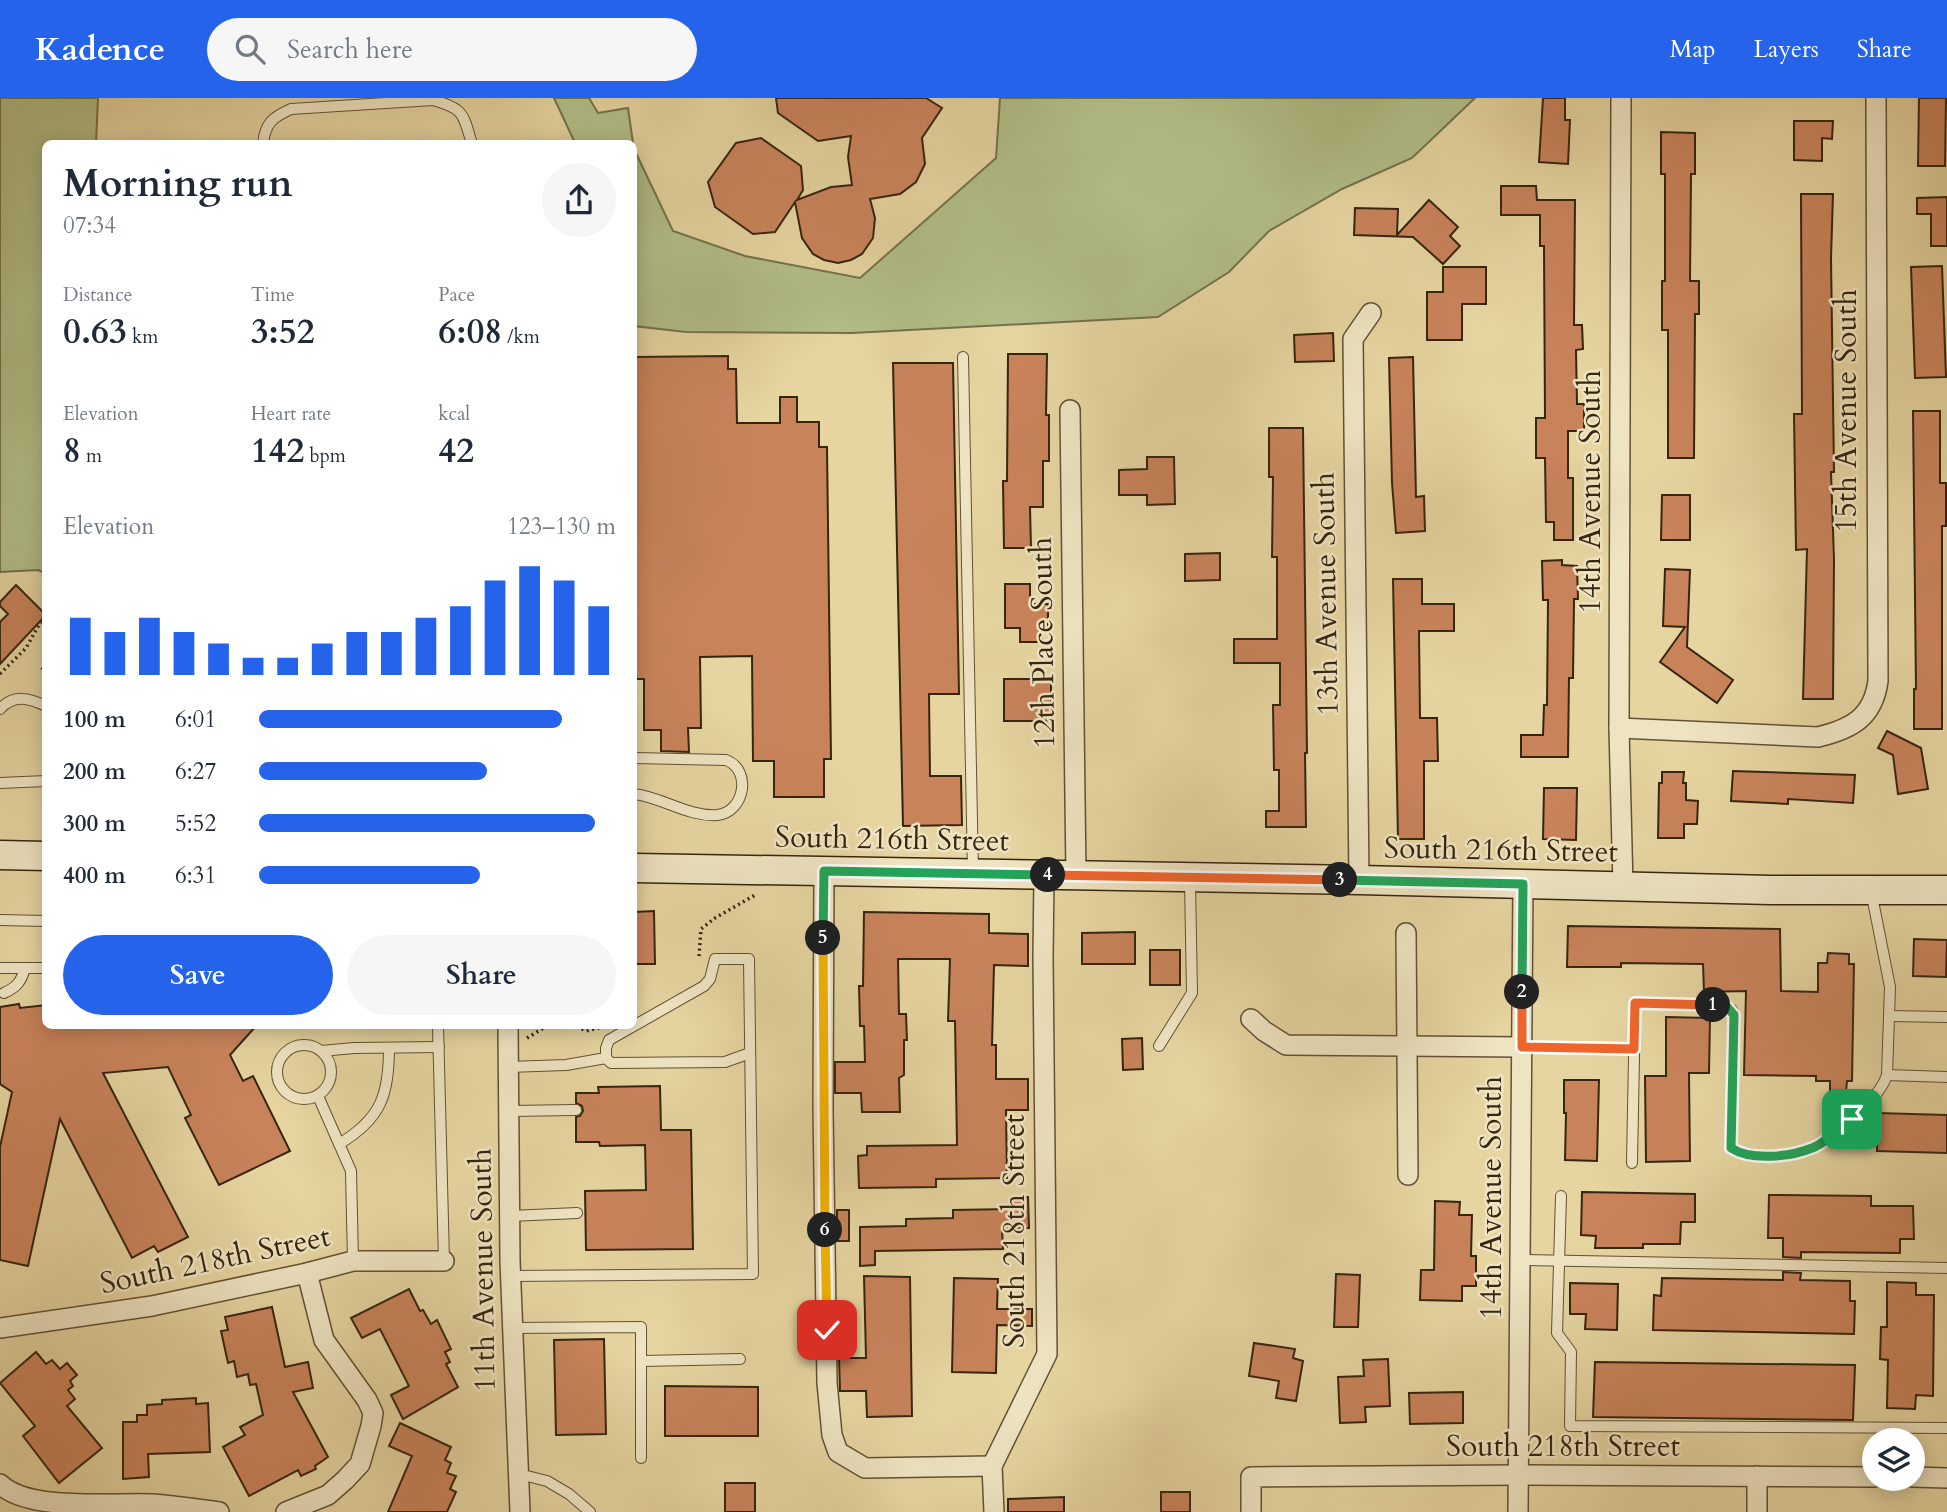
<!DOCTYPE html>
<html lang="en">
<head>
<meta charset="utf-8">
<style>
  :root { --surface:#fff; --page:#f6f6f7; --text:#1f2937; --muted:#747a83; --accent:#2563eb }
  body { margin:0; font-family:Cardo,serif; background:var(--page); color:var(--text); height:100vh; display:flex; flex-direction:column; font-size:26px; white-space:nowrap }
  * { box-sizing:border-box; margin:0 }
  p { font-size:23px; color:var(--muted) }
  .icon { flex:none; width:38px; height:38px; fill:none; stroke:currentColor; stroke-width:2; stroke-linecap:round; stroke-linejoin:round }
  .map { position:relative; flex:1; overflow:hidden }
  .drawer { position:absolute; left:42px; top:42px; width:595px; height:889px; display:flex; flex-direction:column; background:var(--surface); border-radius:10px; box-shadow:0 4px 18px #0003 }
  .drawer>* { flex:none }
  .fabs { position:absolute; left:1862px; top:1330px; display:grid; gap:14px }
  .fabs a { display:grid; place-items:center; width:63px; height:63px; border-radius:50%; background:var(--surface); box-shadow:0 4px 18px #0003; font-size:35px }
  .pin { position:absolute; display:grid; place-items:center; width:60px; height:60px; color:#fff; margin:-30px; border-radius:14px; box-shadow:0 4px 10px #0006 }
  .km { position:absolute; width:35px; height:35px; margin:-18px; border-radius:50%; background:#222; color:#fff; font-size:19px; line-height:35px; text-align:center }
  .round { display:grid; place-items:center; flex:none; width:74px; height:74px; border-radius:37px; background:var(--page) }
  .head { display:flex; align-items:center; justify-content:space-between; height:119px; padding:0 21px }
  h1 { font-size:38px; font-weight:800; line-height:52px }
  .stats { display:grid; grid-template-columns:repeat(3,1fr); gap:10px; height:119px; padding:7px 21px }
  .stats div { display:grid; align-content:center }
  .stats b { font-size:35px; font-weight:800 }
  .stats small { font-size:19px; font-weight:400 }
  .stats p { font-size:19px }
  .chart { height:196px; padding:14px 21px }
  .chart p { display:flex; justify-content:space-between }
  .chart svg { width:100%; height:126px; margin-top:7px; stroke:var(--accent); stroke-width:6 }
  .cta { display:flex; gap:14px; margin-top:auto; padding:14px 21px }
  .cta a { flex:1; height:80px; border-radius:42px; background:var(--accent); color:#fff; font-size:28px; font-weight:800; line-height:80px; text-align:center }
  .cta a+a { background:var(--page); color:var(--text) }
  ul { padding:0 21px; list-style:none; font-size:23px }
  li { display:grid; grid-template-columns:112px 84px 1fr; align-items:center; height:52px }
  li i { height:18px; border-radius:9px; background:var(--accent) }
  header { display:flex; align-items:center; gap:42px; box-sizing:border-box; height:98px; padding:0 35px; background:var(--accent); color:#fff }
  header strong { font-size:33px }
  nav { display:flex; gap:38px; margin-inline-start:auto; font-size:24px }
  .search { width:490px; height:63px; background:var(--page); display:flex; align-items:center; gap:18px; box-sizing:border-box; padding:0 24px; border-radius:38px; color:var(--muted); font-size:26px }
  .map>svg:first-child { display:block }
  .green { fill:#b2be87; stroke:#74724b; stroke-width:2 }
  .building { fill:#c9835b; stroke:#36250f; stroke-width:2 }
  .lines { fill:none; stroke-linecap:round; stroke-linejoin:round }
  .service-casing { stroke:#625134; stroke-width:12 }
  .minor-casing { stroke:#625134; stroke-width:22 }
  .secondary-casing { stroke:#36250f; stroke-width:31 }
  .path { stroke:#36250f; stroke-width:3.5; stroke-dasharray:2 3.5; stroke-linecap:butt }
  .service { stroke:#efe4c2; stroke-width:10 }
  .minor { stroke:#efe4c2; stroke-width:19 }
  .secondary { stroke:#efe4c2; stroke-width:28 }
  .split-1-casing { stroke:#fff; stroke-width:14 }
  .split-2-casing { stroke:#fff; stroke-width:14 }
  .split-3-casing { stroke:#fff; stroke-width:14 }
  .split-4-casing { stroke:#fff; stroke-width:14 }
  .split-5-casing { stroke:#fff; stroke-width:14 }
  .split-6-casing { stroke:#fff; stroke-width:14 }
  .split-7-casing { stroke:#fff; stroke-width:14 }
  .split-1 { stroke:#22a559; stroke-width:9 }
  .split-2 { stroke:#f0652b; stroke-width:9 }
  .split-3 { stroke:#22a559; stroke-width:9 }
  .split-4 { stroke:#f0652b; stroke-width:9 }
  .split-5 { stroke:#22a559; stroke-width:9 }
  .split-6 { stroke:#f5b400; stroke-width:9 }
  .split-7 { stroke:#f5b400; stroke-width:9 }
  .labels { text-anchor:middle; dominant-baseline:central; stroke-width:5; stroke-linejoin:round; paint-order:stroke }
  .street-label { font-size:30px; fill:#36250f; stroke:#efe4c2 }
</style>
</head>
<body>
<header>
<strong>Kadence</strong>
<div class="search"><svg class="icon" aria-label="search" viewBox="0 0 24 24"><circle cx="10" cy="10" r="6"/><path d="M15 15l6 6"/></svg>Search here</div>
<nav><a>Map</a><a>Layers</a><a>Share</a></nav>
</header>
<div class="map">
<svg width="1947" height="1414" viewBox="0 0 1947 1414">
  <rect width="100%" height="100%" fill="#e6d5a1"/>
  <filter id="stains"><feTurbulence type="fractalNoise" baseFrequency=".00286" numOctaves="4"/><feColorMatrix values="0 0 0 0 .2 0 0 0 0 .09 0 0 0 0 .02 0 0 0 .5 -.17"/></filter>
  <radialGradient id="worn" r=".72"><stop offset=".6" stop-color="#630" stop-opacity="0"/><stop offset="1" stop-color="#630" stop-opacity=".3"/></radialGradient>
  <g class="green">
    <polygon points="0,0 98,0 96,45 46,46 45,475 38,472 0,474"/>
    <polygon points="554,0 589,0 598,15 628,10 633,45 575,45"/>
    <polygon points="1000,0 1475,0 1412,60 1342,91 1269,133 1229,174 1158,219 852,235 686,234 634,228 634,51 673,133 745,158 860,180 996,60"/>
  </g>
  <g class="building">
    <polygon points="776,0 926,0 942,10 922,40 925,66 916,84 900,96 870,101 875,120 873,140 862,156 851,162 838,165 824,162 813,156 802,140 795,104 775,134 753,136 715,109 708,84 736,45 761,40 801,68 803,92 797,102 831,89 852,87 848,59 851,38 818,43 778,15"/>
    <polygon points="1543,0 1565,0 1565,22 1570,22 1568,66 1539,64"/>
    <polygon points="1919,0 1946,0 1945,68 1918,68"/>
    <polygon points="1794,23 1833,23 1832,41 1822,40 1822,63 1794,62"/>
    <polygon points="1661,34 1695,35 1695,76 1691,76 1690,183 1699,183 1699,216 1695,216 1694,360 1668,360 1668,232 1662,232 1662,183 1665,183 1665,76 1661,76"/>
    <polygon points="1501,88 1536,88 1537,102 1575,102 1574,227 1582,227 1583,251 1576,252 1577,306 1584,306 1584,333 1568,333 1568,380 1573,380 1573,442 1554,442 1554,424 1546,424 1545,360 1536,360 1536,320 1545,320 1544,148 1540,148 1540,117 1501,117"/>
    <polygon points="1801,96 1833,96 1831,160 1834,374 1831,374 1834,461 1833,601 1803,601 1807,451 1796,452 1794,316 1802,316"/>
    <polygon points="1947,99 1947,148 1931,148 1931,116 1917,116 1917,100"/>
    <polygon points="1429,102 1458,129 1450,138 1460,148 1443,166 1413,139 1354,137 1355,110 1398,111 1397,137"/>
    <polygon points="1942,168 1946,279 1915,280 1911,169"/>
    <polygon points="1443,169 1486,169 1486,206 1462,206 1462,242 1427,242 1427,194 1443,194"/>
    <polygon points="1333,235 1334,263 1295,264 1294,237"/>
    <polygon points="1008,256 1047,256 1046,317 1049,317 1049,363 1043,363 1043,409 1030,409 1031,450 1004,450 1003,383 1007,383"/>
    <polygon points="728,258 728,271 736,271 737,325 780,325 780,299 797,299 797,324 819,324 819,349 827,349 831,661 824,661 824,699 774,699 774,663 753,663 752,558 700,559 701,630 688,630 689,654 661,653 661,632 644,632 644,581 634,581 634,259"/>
    <polygon points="1413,259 1416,399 1424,398 1425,433 1396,435 1392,385 1389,260"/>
    <polygon points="893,265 953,265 959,596 929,596 930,678 961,678 962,727 903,728"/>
    <polygon points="1913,313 1940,313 1940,385 1946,385 1946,428 1942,428 1942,631 1914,631 1914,591 1916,591"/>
    <polygon points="1269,330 1303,330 1307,655 1305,655 1306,729 1266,729 1266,713 1279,713 1279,672 1274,672 1273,607 1280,607 1280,565 1234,565 1234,541 1277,541 1277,459 1272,459 1273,379 1269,379"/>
    <polygon points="1147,359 1174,359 1175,406 1147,407 1147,397 1119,397 1119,372 1147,371"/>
    <polygon points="1662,397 1690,397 1690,442 1661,442"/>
    <polygon points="1220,455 1220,482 1185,483 1185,456"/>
    <polygon points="1562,462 1562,467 1577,468 1578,501 1574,501 1573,580 1569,580 1568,659 1521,659 1521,637 1543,637 1544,607 1547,607 1548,502 1543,502 1542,463"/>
    <polygon points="1665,471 1690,472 1687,549 1733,582 1717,605 1660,564 1685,529 1663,528"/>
    <polygon points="1393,481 1422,481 1422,506 1454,506 1454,533 1419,533 1420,620 1437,620 1438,663 1424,663 1424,741 1398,741"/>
    <polygon points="1005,486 1030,486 1030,506 1048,506 1048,529 1042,529 1042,544 1020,544 1020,530 1005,530"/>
    <polygon points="16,487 46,517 0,566 0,524 8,516 0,508 0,504"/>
    <rect x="1004" y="581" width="47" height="42"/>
    <polygon points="1887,633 1921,650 1928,691 1898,696 1893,657 1878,650"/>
    <polygon points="1733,673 1855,677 1853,705 1788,701 1788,706 1731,703"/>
    <polygon points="1662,674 1684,674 1683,685 1686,685 1686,702 1698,703 1697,726 1684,726 1684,740 1658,740 1659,685 1662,685"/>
    <polygon points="1544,690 1577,690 1576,742 1543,741"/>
    <polygon points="654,813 655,866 634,866 634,814"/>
    <polygon points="864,814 989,816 989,835 1028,836 1028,868 994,867 992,947 996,947 996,981 1028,981 1028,1012 1006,1012 1007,1080 936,1081 936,1089 859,1090 858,1058 867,1057 867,1048 957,1047 955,923 948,923 950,861 898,861 899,916 906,916 907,942 904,942 904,977 899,980 900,1014 862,1014 861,995 835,995 835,964 865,964 864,928 860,928 859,888 863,888"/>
    <polygon points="1568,828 1780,831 1781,893 1818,894 1818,865 1827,865 1828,855 1849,856 1849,866 1854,866 1852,983 1847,983 1846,994 1830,993 1830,983 1816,983 1816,978 1744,977 1746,893 1704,894 1703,866 1621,865 1621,869 1567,869"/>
    <polygon points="1135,834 1135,866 1082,866 1082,835"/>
    <polygon points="1914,841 1947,842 1946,879 1913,878"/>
    <rect x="1150" y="852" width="30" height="35"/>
    <polygon points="19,906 20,910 46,907 46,928 85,928 85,930 103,928 256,928 230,957 243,983 253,978 290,1053 219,1087 185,1020 191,1017 168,969 103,975 188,1139 158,1154 154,1148 132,1160 60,1021 28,1168 0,1162 0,1049 12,994 0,986 0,909"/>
    <polygon points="1666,919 1710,920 1709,975 1689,975 1690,1063 1646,1064 1645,978 1666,978"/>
    <polygon points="1142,940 1143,971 1123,972 1122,941"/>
    <polygon points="1564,982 1599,982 1597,1063 1565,1062 1566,1015 1564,1015"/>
    <polygon points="660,988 661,1032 691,1032 693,1151 586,1152 585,1093 646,1092 645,1047 600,1048 599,1044 576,1044 576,1019 580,1018 583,1013 582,1008 576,1005 576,995 599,995 598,989"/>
    <polygon points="1878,1015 1947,1017 1947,1055 1877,1053"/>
    <polygon points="1582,1094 1695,1096 1695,1124 1681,1124 1680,1146 1643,1146 1643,1150 1595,1150 1596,1138 1581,1137"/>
    <polygon points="1769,1097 1871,1098 1871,1108 1913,1108 1914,1141 1900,1141 1900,1155 1801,1154 1801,1160 1783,1159 1783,1140 1768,1140"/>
    <polygon points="1012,1099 1028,1099 1029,1130 1002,1131 1003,1151 875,1153 875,1167 860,1168 860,1129 906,1128 906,1121 953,1120 953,1112 1012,1111"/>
    <polygon points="1435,1103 1460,1104 1459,1117 1472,1117 1471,1158 1476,1158 1476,1188 1462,1188 1462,1203 1420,1202 1421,1172 1434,1172"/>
    <rect x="837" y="1112" width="12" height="31"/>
    <polygon points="1783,1174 1801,1175 1800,1182 1850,1183 1850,1203 1855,1203 1854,1236 1653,1232 1654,1197 1661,1198 1662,1180 1783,1182"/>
    <polygon points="1336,1176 1360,1177 1358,1229 1334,1229"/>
    <polygon points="864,1178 910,1179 912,1318 867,1319 866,1293 840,1293 839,1260 866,1260"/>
    <polygon points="954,1180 998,1181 997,1211 1032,1211 1032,1228 997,1227 996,1275 952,1274"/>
    <polygon points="1887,1184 1916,1185 1916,1197 1934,1197 1933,1298 1916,1297 1915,1311 1887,1310 1888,1262 1880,1261 1881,1229 1887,1229"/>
    <polygon points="1570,1185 1618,1186 1617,1232 1585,1231 1586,1216 1570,1216"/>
    <polygon points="409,1191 420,1213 423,1212 431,1226 437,1222 451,1251 445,1254 450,1264 446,1266 458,1289 403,1321 391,1297 409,1288 380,1231 362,1240 351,1220"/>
    <polygon points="272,1209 285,1269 308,1264 313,1290 293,1294 328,1359 315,1368 316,1371 301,1378 298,1372 249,1398 223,1349 245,1337 240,1329 263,1317 256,1286 250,1287 248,1276 237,1279 234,1263 228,1265 221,1233 228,1232 225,1219"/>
    <polygon points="604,1241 606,1336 556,1337 554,1242"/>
    <polygon points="1254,1245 1295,1251 1293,1260 1303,1263 1296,1303 1276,1300 1279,1283 1249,1278"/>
    <polygon points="36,1254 46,1266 52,1262 60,1271 67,1265 77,1277 70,1283 73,1288 68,1292 75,1301 67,1308 102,1350 59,1385 23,1338 35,1328 0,1285"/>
    <polygon points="1388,1261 1390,1308 1365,1309 1366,1324 1340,1325 1338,1279 1364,1278 1363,1262"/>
    <polygon points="1595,1264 1855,1267 1853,1322 1593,1319"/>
    <polygon points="665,1288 758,1289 758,1338 665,1338"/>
    <polygon points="1463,1294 1463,1325 1410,1326 1409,1295"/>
    <polygon points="196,1300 196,1306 208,1305 210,1354 148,1356 149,1379 123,1381 123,1324 137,1324 137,1317 147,1317 147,1307 162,1306 162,1302"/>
    <polygon points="400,1325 451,1349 445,1362 451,1365 447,1375 456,1378 450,1391 456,1394 447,1414 388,1414 412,1358 389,1348"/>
    <rect x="725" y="1385" width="30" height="29"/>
    <rect x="1161" y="1394" width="29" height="20"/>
    <polygon points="1064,1399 1064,1414 1008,1414 1008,1401"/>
  </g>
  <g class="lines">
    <g class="service-casing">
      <g id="service">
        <path d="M263,46C265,25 273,19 291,11L433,2C465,11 463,16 472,46"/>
        <polyline points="963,259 973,775"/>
        <path d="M0,611C14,596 29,600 46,608"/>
        <path d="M634,660L726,662C752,672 745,714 717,717C688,719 662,699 634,696"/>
        <polyline points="0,685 46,683"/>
        <polyline points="0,822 46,823"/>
        <polyline points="0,870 46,870"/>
        <path d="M4,895C17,889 21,884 25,870"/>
        <polyline points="1889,918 1947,919"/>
        <polyline points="438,928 444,1163"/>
        <circle cx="304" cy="974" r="27"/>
        <polyline points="1159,948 1192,895 1190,783"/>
        <polyline points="1522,949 1634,951"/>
        <polyline points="321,953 354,950 439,949"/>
        <polyline points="508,969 566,967 606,960"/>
        <polyline points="1887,977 1947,979"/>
        <polyline points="318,998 351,1073 353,1163"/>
        <polyline points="509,1013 576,1012"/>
        <path d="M339,1046C381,1021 389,997 389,950"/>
        <path d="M1632,1065L1635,905L1720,907L1732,912L1734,917L1731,1050C1749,1062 1797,1059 1815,1049C1837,1037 1880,1000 1887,977L1890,889L1871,793"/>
        <polyline points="1561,1098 1557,1235 1571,1254 1570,1328 1947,1330"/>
        <polyline points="510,1118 577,1115"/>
        <polyline points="1520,1162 1947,1170"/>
        <polyline points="511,1178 753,1176 749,861 715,861 710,881 704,888 609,942 606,950 606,960 611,965 725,964 750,955"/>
        <polyline points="513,1230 641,1229 641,1360"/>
        <polyline points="641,1263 740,1261"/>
        <polyline points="519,1376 547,1383 569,1396 590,1414"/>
      </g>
    </g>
    <g class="minor-casing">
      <g id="minor">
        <polyline points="1621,0 1619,630 1623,789"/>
        <polyline points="1070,312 1076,778"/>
        <path d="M1619,630L1818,639C1851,631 1873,620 1878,583L1876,0"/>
        <polyline points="824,773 823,1010 827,1285 832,1337 838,1354 865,1370 992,1368"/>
        <polyline points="1359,782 1353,241 1371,215"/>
        <polyline points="1406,835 1408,1077"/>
        <polyline points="1251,921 1264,933 1286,947 1522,949"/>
        <polyline points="508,928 510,1163 520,1414"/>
        <polyline points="0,1230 152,1208 307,1175 353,1163 444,1163"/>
        <polyline points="1913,1379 1947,1380"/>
        <path d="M0,1386C29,1414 112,1404 153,1406C175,1408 197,1411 219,1414"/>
        <polyline points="286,1414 328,1397 345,1382 360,1366 371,1328 373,1315 367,1302 324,1242 307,1175"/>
        <polyline points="994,1414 992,1368 1047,1256 1043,860 1044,777"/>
        <polyline points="1251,1414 1251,1379 1519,1377 1874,1379"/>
        <polyline points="1518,1414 1523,786"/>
        <polyline points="1757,1414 1757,1378"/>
      </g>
    </g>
    <g class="secondary-casing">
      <g id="secondary">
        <polyline points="0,757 46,758"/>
        <polyline points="634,770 1359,782 1771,792 1947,792"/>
      </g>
    </g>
    <g class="path">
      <polyline points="42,572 46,566"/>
      <polyline points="0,576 26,550 40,525 46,523"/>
      <polyline points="699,858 701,831 715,820 757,796"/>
      <polyline points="577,928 586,933 599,930"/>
      <polyline points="527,940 547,928"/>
    </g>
    <use href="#service" class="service"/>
    <use href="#minor" class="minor"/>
    <use href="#secondary" class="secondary"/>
  </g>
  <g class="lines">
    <g class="split-1-casing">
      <path id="split-1" d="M1713,907L1727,909L1734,917L1731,1050C1751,1063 1790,1059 1812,1050C1826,1045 1840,1030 1852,1021"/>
    </g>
    <g class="split-2-casing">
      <polyline id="split-2" points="1522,894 1522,949 1634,951 1635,905 1713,907"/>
    </g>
    <g class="split-3-casing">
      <polyline id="split-3" points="1340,782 1523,786 1522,894"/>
    </g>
    <g class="split-4-casing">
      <polyline id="split-4" points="1048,777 1340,782"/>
    </g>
    <g class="split-5-casing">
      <polyline id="split-5" points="823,840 824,773 1048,777"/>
    </g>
    <g class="split-6-casing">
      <polyline id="split-6" points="823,840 825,1132"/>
    </g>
    <g class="split-7-casing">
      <polyline id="split-7" points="825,1132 827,1232"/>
    </g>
    <use href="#split-1" class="split-1"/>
    <use href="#split-2" class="split-2"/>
    <use href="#split-3" class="split-3"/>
    <use href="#split-4" class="split-4"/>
    <use href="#split-5" class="split-5"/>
    <use href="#split-6" class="split-6"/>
    <use href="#split-7" class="split-7"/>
  </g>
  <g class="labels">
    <g class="street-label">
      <text transform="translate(1846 313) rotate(-90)">15th Avenue South</text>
      <text transform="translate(1590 394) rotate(-90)">14th Avenue South</text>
      <text transform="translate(1326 496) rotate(-91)">13th Avenue South</text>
      <text transform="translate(1043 545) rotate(-91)">12th Place South</text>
      <text transform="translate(892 741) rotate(1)">South 216th Street</text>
      <text transform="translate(1501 752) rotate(1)">South 216th Street</text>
      <text transform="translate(1491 1100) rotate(-90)">14th Avenue South</text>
      <text transform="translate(1014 1133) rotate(-90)">South 218th Street</text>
      <text transform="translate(215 1162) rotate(-12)">South 218th Street</text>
      <text transform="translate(483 1172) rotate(-91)">11th Avenue South</text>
      <text x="1563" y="1348">South 218th Street</text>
    </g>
  </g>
  <rect width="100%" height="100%" filter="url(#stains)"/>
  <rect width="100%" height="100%" fill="url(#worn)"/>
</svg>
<div class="fabs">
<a><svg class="icon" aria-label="layers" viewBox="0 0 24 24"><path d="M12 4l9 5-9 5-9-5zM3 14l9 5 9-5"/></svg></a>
</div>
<div class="pin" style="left:1852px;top:1021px;background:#1e9e55"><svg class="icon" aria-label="arrive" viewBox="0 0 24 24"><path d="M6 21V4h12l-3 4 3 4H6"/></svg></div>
<div class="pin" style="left:827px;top:1232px;background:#d93025"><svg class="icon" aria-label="check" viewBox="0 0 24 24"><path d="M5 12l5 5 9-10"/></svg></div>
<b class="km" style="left:1713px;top:907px">1</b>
<b class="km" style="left:1522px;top:894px">2</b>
<b class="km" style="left:1340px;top:782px">3</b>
<b class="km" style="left:1048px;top:777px">4</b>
<b class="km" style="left:823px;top:840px">5</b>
<b class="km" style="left:825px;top:1132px">6</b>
<section class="drawer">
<div class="head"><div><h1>Morning run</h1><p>07:34</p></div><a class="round"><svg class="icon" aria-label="share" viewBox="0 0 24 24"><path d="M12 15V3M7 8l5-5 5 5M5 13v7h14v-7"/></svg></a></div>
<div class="stats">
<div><p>Distance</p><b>0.63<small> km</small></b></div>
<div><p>Time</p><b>3:52</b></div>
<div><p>Pace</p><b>6:08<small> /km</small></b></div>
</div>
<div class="stats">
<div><p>Elevation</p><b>8<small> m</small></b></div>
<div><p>Heart rate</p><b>142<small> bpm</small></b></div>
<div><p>kcal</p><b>42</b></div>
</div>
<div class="chart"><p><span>Elevation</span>123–130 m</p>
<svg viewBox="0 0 160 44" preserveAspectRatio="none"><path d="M5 44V24M15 44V29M25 44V24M35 44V29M45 44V33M55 44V38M65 44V38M75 44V33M85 44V29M95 44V29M105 44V24M115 44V20M125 44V11M135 44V6M145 44V11M155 44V20"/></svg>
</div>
<ul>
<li><b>100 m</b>6:01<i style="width:85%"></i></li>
<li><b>200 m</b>6:27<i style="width:64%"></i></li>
<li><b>300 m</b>5:52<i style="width:94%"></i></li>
<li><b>400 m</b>6:31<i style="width:62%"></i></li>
</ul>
<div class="cta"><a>Save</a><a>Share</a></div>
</section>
</div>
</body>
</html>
